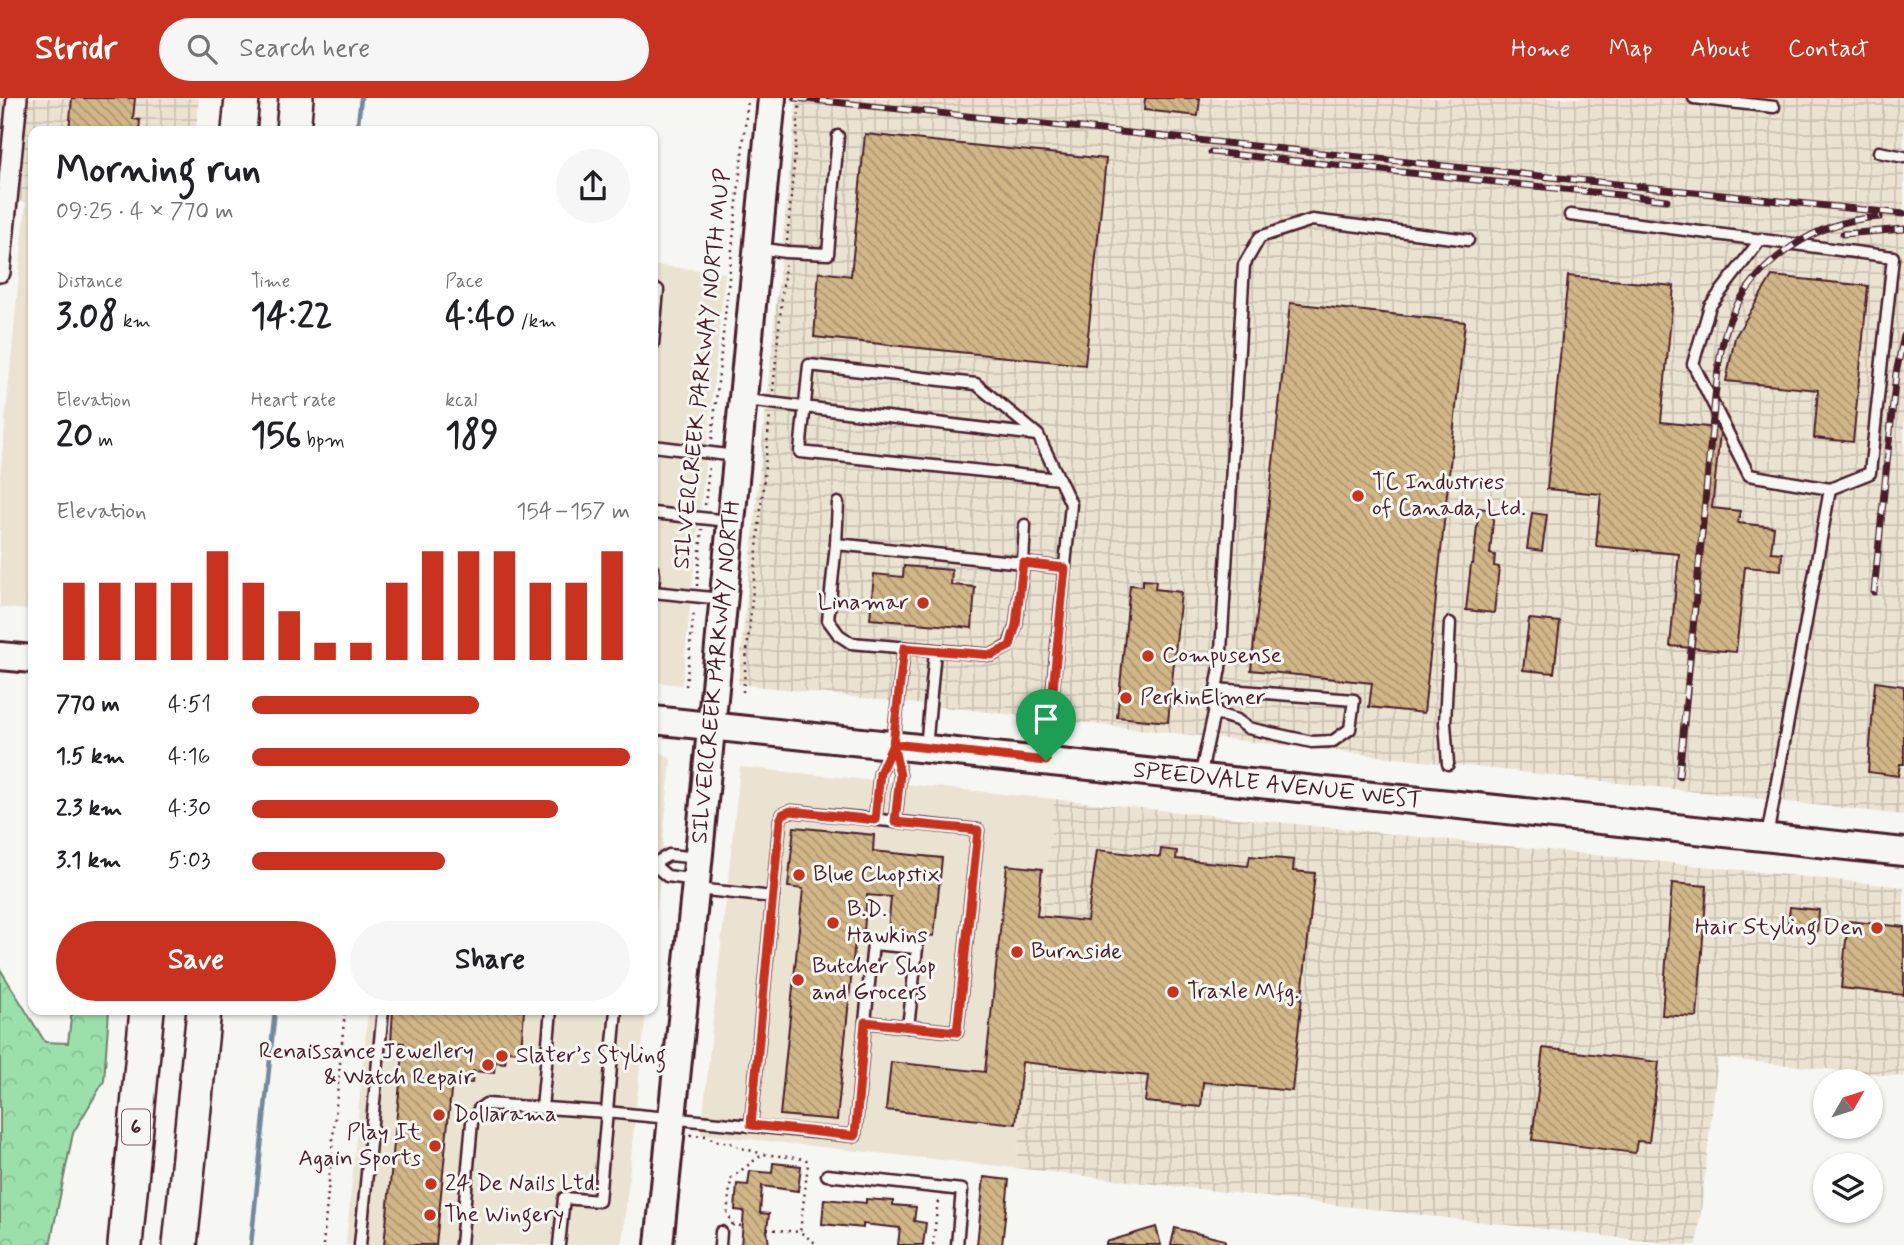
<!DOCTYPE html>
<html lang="en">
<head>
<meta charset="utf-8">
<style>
  :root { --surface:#fff; --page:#f6f6f6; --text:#202124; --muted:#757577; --accent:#c8321e }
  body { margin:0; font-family:Mynerve,sans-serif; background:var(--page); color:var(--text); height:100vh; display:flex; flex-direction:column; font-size:26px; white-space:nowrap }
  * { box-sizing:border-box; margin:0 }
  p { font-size:23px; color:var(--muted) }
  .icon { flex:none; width:38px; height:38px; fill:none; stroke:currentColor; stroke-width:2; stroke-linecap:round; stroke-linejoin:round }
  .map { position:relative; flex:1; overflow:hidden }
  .panel { position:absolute; left:28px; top:28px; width:630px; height:889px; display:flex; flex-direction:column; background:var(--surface); border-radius:14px; box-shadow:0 2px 5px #0004 }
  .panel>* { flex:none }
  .needle { width:46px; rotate:51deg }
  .buttons { position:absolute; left:1813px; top:971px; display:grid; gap:14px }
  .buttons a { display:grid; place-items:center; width:70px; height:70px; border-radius:50%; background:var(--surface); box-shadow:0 2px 5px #0004; font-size:35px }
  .pin { position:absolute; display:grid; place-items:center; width:60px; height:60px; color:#fff; margin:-72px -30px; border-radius:50% 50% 50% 0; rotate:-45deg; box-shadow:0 0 7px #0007 }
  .pin .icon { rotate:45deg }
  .round { display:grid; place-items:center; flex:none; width:74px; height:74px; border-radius:37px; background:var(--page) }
  .headline { display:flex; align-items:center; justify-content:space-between; height:119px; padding:0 28px }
  h1 { font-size:38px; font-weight:700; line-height:52px }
  .stats { display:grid; grid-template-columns:repeat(3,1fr); gap:10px; height:119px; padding:7px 28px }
  .stats div { display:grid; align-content:center }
  .stats b { font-size:35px; font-weight:700 }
  .stats small { font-size:19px; font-weight:400 }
  .stats p { font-size:19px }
  .chart { height:196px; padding:14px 28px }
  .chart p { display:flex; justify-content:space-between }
  .chart svg { width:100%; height:126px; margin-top:7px; stroke:var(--accent); stroke-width:6 }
  .button { display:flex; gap:14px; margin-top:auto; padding:14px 28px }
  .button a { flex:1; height:80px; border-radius:42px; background:var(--accent); color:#fff; font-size:28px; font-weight:700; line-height:80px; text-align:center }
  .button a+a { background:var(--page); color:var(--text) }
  ul { padding:0 28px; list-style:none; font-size:23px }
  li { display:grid; grid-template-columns:112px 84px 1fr; align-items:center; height:52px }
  li i { height:18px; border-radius:9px; background:var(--accent) }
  header { display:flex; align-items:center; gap:42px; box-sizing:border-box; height:98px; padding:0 35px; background:var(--accent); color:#fff }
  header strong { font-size:33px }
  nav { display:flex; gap:38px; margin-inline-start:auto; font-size:24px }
  .search { width:490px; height:63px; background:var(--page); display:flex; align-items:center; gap:18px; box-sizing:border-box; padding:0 24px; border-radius:38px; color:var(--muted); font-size:26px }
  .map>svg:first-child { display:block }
  .built { fill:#ebe3d2 }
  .industrial { fill:url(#industrial-grid) }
  .forest { fill:url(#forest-crowns); stroke:#72806b; stroke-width:2 }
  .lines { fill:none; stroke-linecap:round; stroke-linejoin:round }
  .stream { stroke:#70899e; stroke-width:4.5 }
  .building { fill:url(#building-back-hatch); stroke:#4a1f2b; stroke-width:2 }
  .lane-casing { stroke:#4a1f2b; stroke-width:15 }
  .street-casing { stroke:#4a1f2b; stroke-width:24 }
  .secondary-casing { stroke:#4a1f2b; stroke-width:32 }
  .highway-casing { stroke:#4a1f2b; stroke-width:38 }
  .path { stroke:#4a1f2b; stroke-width:2.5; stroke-dasharray:2 5; stroke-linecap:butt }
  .lane { stroke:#f6f6f2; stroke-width:10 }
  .street { stroke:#f6f6f2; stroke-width:19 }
  .secondary { stroke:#f6f6f2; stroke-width:26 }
  .highway { stroke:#f6f6f2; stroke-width:33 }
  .rail-casing { stroke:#4a1f2b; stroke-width:7 }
  .rail { stroke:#f6f6f2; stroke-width:4.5; stroke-dasharray:13; stroke-linecap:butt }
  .route-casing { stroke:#fff; stroke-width:14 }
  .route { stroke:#c8321e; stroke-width:9 }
  .poi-dot { fill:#c8321e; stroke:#f6f6f2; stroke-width:2.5 }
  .labels { text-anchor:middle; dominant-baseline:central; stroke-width:6; stroke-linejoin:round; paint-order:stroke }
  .shield { fill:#f6f6f2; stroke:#7e6067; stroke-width:2 }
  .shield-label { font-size:21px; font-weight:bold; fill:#4a1f2b }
  .street-label { font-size:23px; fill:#4a1f2b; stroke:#f6f6f2 }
  .poi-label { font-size:23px; fill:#4a1f2b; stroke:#f6f6f2; text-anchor:start }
</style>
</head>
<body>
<header>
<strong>Stridr</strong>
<div class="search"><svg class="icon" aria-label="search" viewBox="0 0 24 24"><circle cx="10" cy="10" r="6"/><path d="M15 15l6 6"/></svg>Search here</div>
<nav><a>Home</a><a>Map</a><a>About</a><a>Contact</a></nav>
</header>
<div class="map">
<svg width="1904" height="1147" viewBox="0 0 1904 1147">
  <defs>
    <pattern id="industrial-grid" width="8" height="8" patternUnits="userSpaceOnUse" patternTransform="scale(1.75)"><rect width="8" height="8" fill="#ebe3d2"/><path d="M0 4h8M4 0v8" fill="none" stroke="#cbc2b4"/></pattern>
    <pattern id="forest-crowns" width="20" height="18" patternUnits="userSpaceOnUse" patternTransform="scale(1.75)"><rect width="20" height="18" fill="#9be0ab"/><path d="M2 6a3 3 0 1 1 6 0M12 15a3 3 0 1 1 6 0" fill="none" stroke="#87c093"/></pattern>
    <pattern id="building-back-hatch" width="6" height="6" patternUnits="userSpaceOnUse" patternTransform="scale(1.75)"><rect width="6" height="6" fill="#d1b787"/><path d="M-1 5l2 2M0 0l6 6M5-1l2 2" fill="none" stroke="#ac946f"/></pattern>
  </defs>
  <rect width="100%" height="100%" fill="#f6f6f2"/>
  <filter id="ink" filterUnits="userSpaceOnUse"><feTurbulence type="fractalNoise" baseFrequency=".0143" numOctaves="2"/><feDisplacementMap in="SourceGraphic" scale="14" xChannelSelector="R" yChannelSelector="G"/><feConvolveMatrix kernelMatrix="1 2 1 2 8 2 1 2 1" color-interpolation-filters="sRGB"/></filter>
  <g filter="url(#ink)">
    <g class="built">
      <polygon points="26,104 33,105 33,513 0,509 0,379"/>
      <polygon points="653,167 725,175 682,587 653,584"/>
      <polygon points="653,654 662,655 671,661 653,847"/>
      <polygon points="740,669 1054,701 1016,1070 701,1036"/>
      <polygon points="368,912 646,912 622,1147 346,1147"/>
    </g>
    <g class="industrial">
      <polygon points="0,0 199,0 196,33 33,33 33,105 0,101"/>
      <polygon points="797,0 1904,0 1904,717 738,586"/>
      <polygon points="1054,701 1904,789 1904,979 1718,960 1697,1147 1682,1147 1016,1070"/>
    </g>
    <polygon class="forest" points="0,871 45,944 68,945 72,912 109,912 104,983 73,1035 50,1147 0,1147"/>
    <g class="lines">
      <g class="stream">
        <polyline points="357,33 361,0"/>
        <polyline points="251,1147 275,912"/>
      </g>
    </g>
    <g class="building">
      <polygon points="72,0 135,0 133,21 140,22 139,33 69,33"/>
      <polygon points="1145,0 1200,0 1198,18 1144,12"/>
      <polygon points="865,36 1106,61 1085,267 814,239 819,174 851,178"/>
      <polygon points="1568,178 1674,188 1661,324 1717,330 1720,335 1712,410 1740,413 1738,425 1774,429 1771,454 1782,455 1781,472 1745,469 1736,554 1670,548 1679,456 1596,448 1601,396 1547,391"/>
      <polygon points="1772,178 1868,188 1853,344 1814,340 1818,292 1726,283 1735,239"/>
      <polygon points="1290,205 1465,224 1424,615 1369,609 1372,585 1251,572"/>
      <polygon points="1479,410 1494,412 1490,456 1495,457 1494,468 1499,469 1494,515 1466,512 1471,466 1473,466"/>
      <polygon points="1532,415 1547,417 1542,453 1527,451"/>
      <polygon points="904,468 952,472 951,487 975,489 972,530 870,521 874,476 903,479"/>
      <polygon points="1143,482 1156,483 1155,491 1181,494 1168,624 1117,619 1130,487 1143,488"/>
      <polygon points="1529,521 1560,524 1554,575 1523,572"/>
      <polygon points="1875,584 1904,588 1904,666 1900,666 1898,678 1868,674"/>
      <polygon points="794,729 874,737 873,753 942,760 934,838 888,833 891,799 867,797 864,833 856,832 837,1022 780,1017 803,791 788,789"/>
      <polygon points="1161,751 1177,753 1176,761 1248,768 1250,758 1294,762 1293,773 1315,775 1292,993 1203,984 1201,1009 1145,1004 1148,978 1022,964 1016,1026 886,1012 891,964 985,974 1007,767 1042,771 1037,818 1087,823 1097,752 1160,759"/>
      <polygon points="1672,785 1707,788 1697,919 1662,917"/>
      <polygon points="1790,809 1819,812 1817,835 1787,833"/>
      <polygon points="1848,823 1904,829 1904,897 1841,890"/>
      <polygon points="393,912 524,912 521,954 507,953 505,965 495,964 494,975 473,973 472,985 452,983 436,1147 384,1147 404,945 391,944"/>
      <polygon points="1543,950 1659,964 1649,1044 1637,1043 1635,1055 1532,1042"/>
      <polygon points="773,1065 801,1068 798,1093 762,1088 760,1115 769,1116 767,1132 769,1147 741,1147 744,1113 735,1112 737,1086 748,1087 750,1073 772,1075"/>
      <polygon points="984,1079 1009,1082 1002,1147 977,1147"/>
      <polygon points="824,1101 866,1105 866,1101 893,1103 893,1107 916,1109 914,1123 926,1125 923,1147 898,1147 900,1130 863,1126 863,1130 822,1126"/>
      <polygon points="1156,1129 1161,1147 1106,1147 1106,1144"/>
      <polygon points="1175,1130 1225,1142 1225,1147 1171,1147"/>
    </g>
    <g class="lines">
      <g class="lane-casing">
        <g id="lane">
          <polyline points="1694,0 1774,9"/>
          <polyline points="1879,54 1904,59"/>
          <polyline points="1570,117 1893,159 1870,375 1830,391 1767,739"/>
          <polyline points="1761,141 1710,208 1693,266 1749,377 1830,391"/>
          <polyline points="758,150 786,154 828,156 838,38"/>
          <polyline points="653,246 658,192"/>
          <polyline points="746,302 1037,337"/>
          <polyline points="653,348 736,358"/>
          <polyline points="653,415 729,423"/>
          <polyline points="1025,427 1023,465 1065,470"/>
          <polygon points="836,446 1023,465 1016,527 1009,548 992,557 851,545 839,537 828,522"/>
          <polyline points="836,446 838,405"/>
          <polyline points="653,472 654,477 653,491"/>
          <polyline points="653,494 722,501"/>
          <polyline points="1216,591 1220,570 1244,167 1260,139 1312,122 1468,142"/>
          <polyline points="894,650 900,677 895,724"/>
          <polyline points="926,650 935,553"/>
          <polyline points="1046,662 1071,406 1038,337 976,286 809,267 800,354 1059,381"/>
          <polyline points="1448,666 1445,625 1450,525"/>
          <polyline points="1200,679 1214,615 1216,591 1354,602 1350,631 1333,643 1312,644 1248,630 1237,622 1214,615"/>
          <polyline points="875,722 880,675 893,646 904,550"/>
          <polyline points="653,766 667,778 696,782"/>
          <polyline points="653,766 669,757 698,760"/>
          <polyline points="696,791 773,799"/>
          <polyline points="865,924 873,846 917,850 908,929"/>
          <polyline points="542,1010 551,912"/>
          <polyline points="827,1077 962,1092 957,1147"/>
          <polyline points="360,1147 383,912"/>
          <polyline points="461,1147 472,1024 479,1011 486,1006 606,1014 855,1038 865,924 957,934 978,732 791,713 783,716 780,722 751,1027"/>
          <polyline points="559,1147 564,1100 599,1103 616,912"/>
          <polyline points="720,1147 721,1134"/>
        </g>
      </g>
      <g class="street-casing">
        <polyline id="street" points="0,174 17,0"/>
      </g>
      <g class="secondary-casing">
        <g id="secondary">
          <polyline points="0,558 33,561"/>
          <path id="s1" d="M653,622L1904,754"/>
          <path id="s2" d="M659,1147C700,765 734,382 772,0"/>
        </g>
      </g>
      <g class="highway-casing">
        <g id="highway">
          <polyline points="239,33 242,0"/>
          <polyline points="293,33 296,0"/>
          <polyline points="125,1147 147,912"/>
          <polyline points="180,1147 204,912"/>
        </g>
      </g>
      <g class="path">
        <polyline points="787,143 800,0"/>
        <polyline points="773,293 785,167"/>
        <polyline points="712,341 748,0"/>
        <polyline points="705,407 709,369"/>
        <polyline points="697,488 702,431"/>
        <polyline points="686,588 694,512"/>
        <polyline points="743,594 770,317"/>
        <polyline points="690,1037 708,1038 713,1042 735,1046 738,1049 763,1056"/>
        <polyline points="732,1127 733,1124 727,1117 731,1080 763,1056 806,1061 808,1066 800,1134"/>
        <polyline points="732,1127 743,1128"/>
        <polyline points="767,1131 800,1134 818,1147"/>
        <polyline points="323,1147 345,912"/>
        <polyline points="933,1147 938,1102"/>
      </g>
      <use href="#lane" class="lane"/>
      <use href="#street" class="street"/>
      <use href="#secondary" class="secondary"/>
      <use href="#highway" class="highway"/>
      <g class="rail-casing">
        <g id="rail">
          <polyline points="795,0 1904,116"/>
          <polyline points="1211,54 1667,102"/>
          <polyline points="1843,136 1904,131"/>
          <polyline points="1874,494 1896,275 1904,238"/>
          <path d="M1679,678C1688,576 1698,474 1708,372C1710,348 1713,323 1715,299C1718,272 1720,246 1730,221C1756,163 1816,122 1880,119"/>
        </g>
      </g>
      <use href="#rail" class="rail"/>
    </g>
  </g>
  <g class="lines" filter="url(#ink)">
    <g class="route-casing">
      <polyline id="route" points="1046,663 893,646 880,675 875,722 791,713 783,716 780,722 751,1027 855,1038 865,924 957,934 978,732 895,724 900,677 893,646 904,550 992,557 1010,548 1016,527 1023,465 1065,470 1046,663"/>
    </g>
    <use href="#route" class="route"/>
  </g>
  <g class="poi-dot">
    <circle cx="1358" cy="398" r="7"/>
    <circle cx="923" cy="505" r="7"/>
    <circle cx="1148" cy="558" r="7"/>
    <circle cx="1126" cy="600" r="7"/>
    <circle cx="799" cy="777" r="7"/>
    <circle cx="833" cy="825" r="7"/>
    <circle cx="1877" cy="830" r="7"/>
    <circle cx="1017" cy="854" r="7"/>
    <circle cx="798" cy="882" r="7"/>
    <circle cx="1173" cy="894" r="7"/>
    <circle cx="502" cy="958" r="7"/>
    <circle cx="488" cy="967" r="7"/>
    <circle cx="439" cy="1017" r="7"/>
    <circle cx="435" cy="1048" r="7"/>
    <circle cx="431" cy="1086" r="7"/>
    <circle cx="430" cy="1117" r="7"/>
  </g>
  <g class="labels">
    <rect class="shield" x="122" y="1011.5" width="28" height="35" rx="5"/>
    <g class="shield-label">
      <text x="136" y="1029">6</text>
    </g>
    <g class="street-label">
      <text transform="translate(703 271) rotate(-84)">SILVERCREEK PARKWAY NORTH MUP</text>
      <text stroke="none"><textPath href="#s2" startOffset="576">SILVERCREEK PARKWAY NORTH</textPath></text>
      <text stroke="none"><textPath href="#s1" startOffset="628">SPEEDVALE AVENUE WEST</textPath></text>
    </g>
    <g class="poi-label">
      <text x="1372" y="385">TC Industries<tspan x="1372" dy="26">of Canada, Ltd.</tspan></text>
      <text x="909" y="505" text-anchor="end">Linamar</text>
      <text x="1162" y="558">Compusense</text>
      <text x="1140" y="600">PerkinElmer</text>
      <text x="813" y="777">Blue Chopstix</text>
      <text x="847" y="812">B.D.<tspan x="847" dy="26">Hawkins</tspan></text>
      <text x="1863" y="830" text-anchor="end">Hair Styling Den</text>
      <text x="1031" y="854">Burnside</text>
      <text x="812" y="869">Butcher Shop<tspan x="812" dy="26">and Grocers</tspan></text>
      <text x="1187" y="894">Traxle Mfg.</text>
      <text x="474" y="954" text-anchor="end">Renaissance Jewellery<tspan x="474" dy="26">&amp; Watch Repair</tspan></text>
      <text x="516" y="958">Slater’s Styling</text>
      <text x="453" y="1017">Dollarama</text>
      <text x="421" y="1035" text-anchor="end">Play It<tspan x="421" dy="26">Again Sports</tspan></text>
      <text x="445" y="1086">24 De Nails Ltd.</text>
      <text x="444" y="1117">The Wingery</text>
    </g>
  </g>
</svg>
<div class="buttons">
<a><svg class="needle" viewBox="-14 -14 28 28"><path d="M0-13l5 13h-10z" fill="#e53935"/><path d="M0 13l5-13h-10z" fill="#757577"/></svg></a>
<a><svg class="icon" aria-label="layers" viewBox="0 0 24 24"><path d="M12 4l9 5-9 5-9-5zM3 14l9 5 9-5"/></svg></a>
</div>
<div class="pin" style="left:1046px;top:663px;background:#1e9e55"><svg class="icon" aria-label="arrive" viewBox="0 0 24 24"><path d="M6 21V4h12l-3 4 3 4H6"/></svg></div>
<section class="panel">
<div class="headline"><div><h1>Morning run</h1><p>09:25 · 4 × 770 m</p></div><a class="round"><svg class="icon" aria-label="share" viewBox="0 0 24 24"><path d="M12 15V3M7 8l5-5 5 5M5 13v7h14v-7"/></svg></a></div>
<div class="stats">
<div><p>Distance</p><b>3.08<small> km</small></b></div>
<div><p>Time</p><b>14:22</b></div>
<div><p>Pace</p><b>4:40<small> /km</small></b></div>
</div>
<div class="stats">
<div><p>Elevation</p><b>20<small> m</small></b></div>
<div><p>Heart rate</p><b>156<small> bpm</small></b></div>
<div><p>kcal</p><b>189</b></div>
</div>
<div class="chart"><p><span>Elevation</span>154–157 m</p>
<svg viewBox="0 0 160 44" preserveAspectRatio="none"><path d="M5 44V17M15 44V17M25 44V17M35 44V17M45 44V6M55 44V17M65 44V27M75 44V38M85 44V38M95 44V17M105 44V6M115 44V6M125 44V6M135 44V17M145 44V17M155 44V6"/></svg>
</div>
<ul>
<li><b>770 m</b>4:51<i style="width:60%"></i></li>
<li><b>1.5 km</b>4:16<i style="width:100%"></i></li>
<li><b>2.3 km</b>4:30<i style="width:81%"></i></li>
<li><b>3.1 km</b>5:03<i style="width:51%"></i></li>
</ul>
<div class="button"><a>Save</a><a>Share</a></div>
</section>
</div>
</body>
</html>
